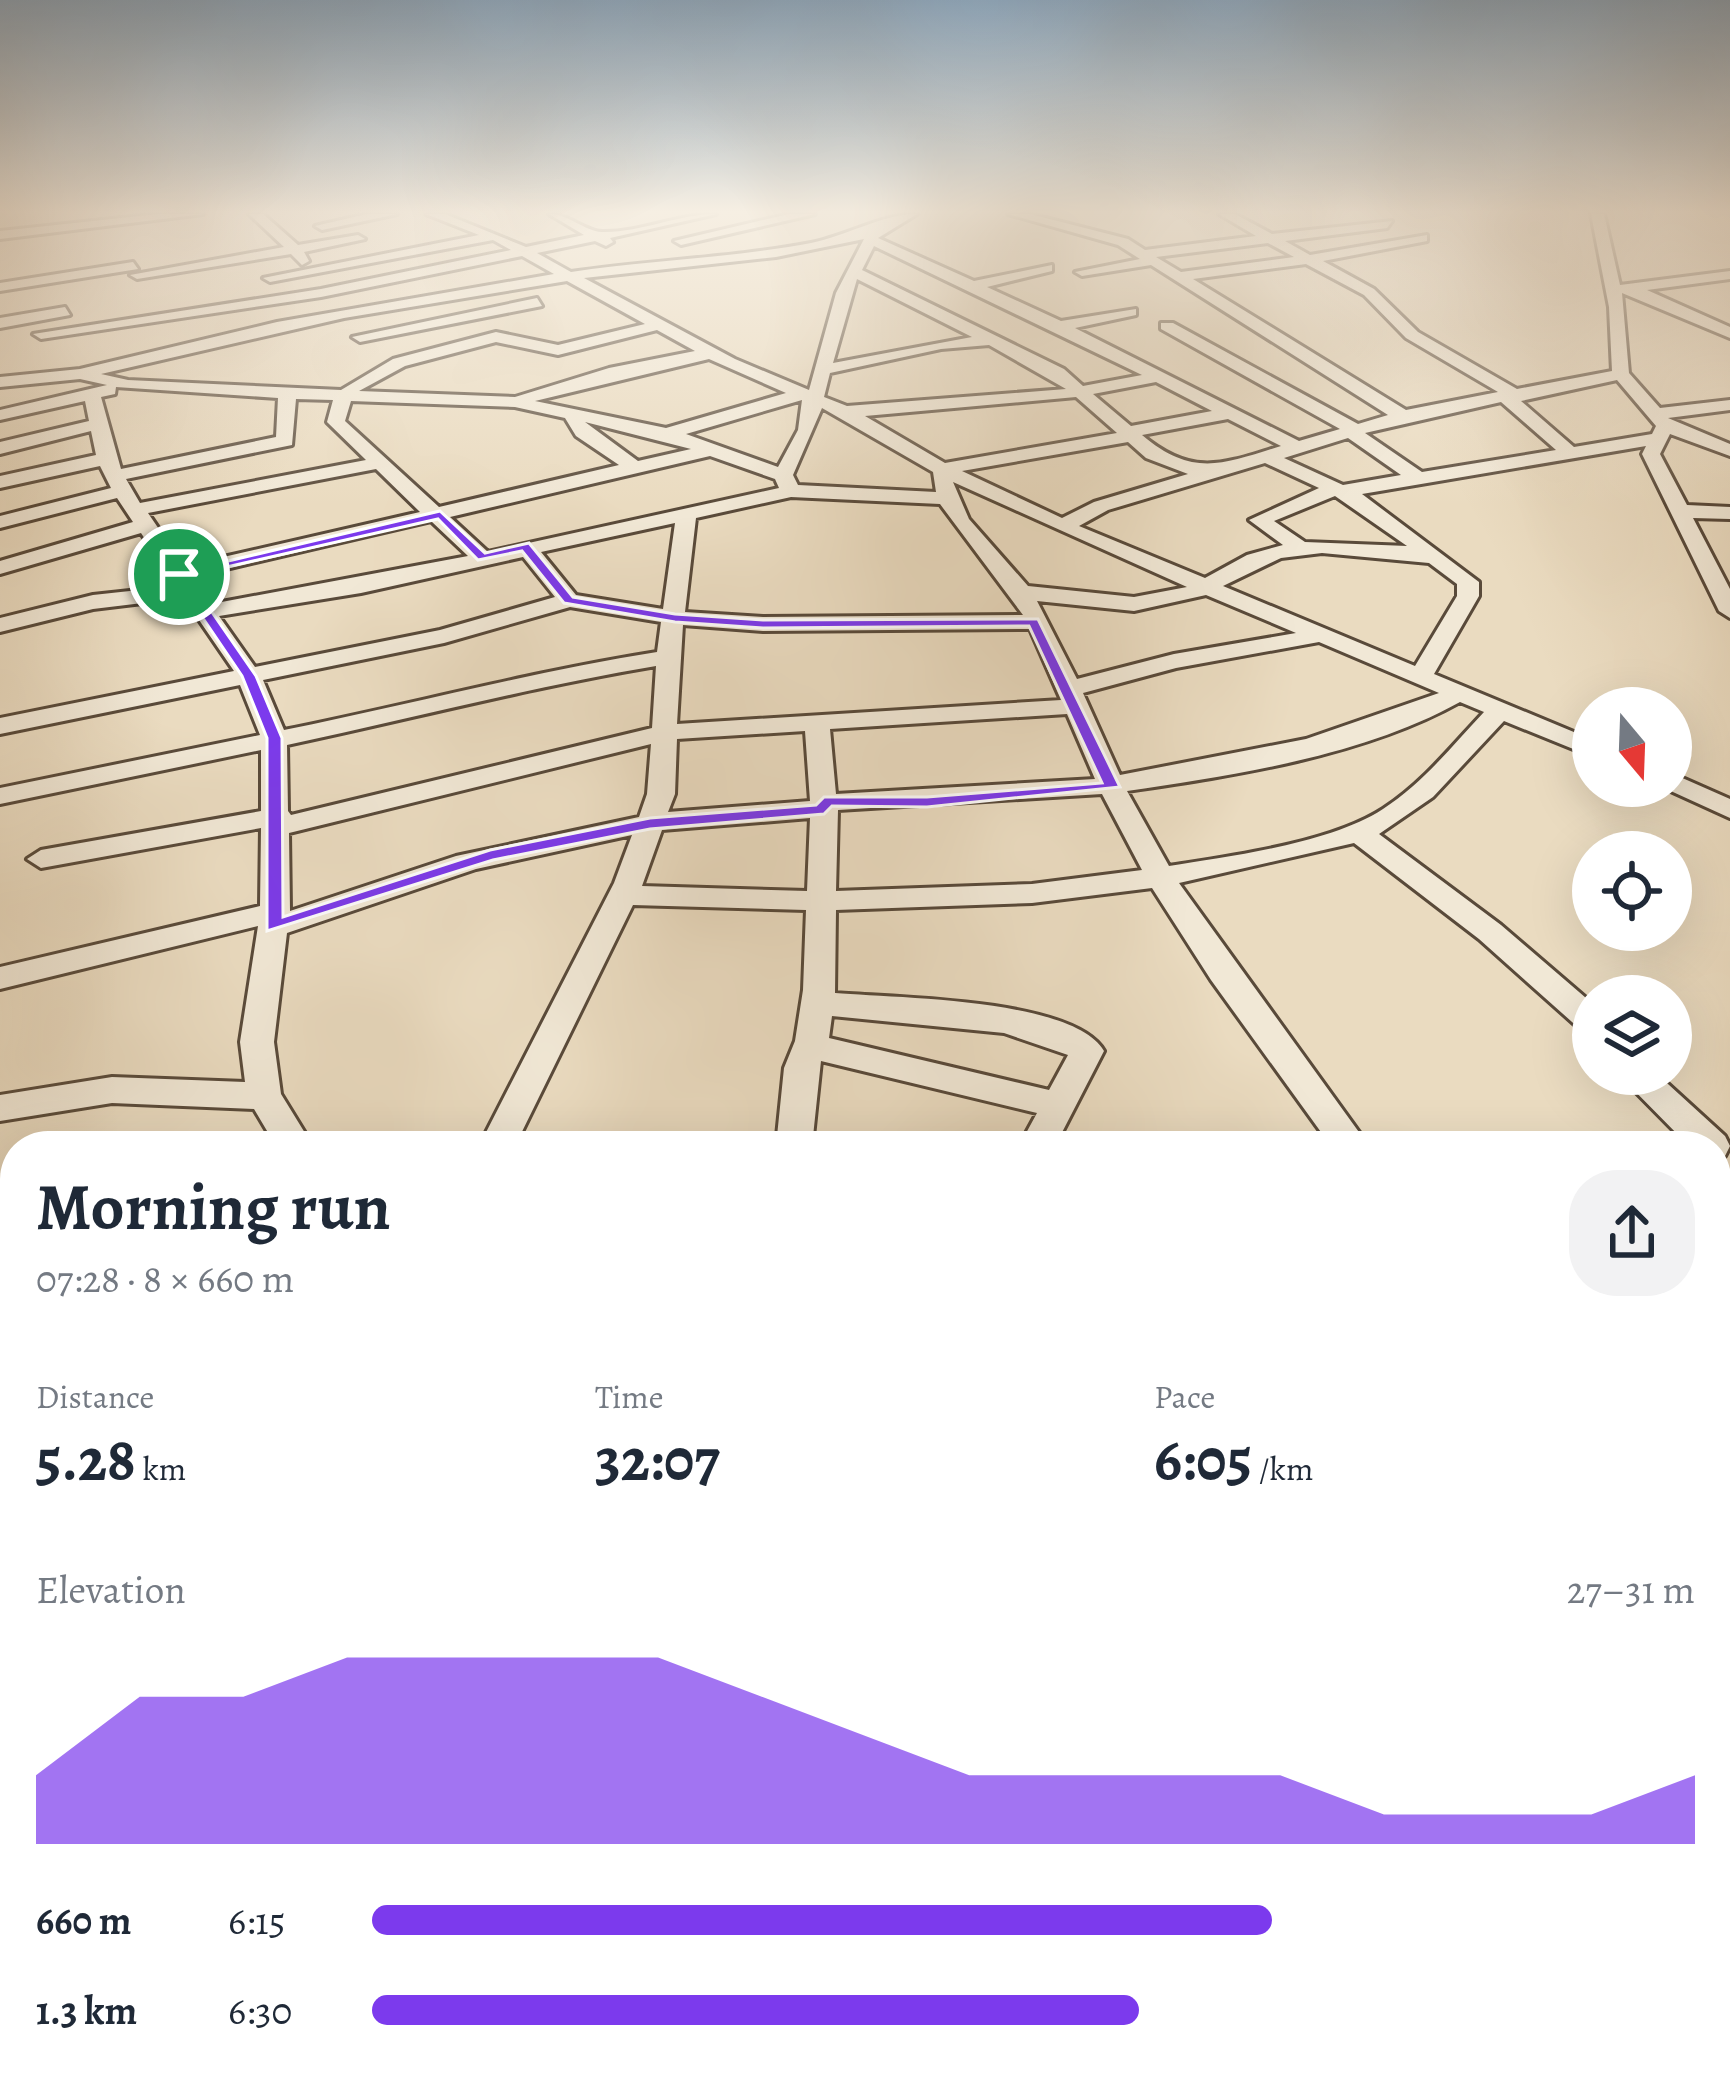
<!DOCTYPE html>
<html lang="en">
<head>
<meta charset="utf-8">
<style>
  :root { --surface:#fff; --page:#f2f2f3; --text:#1f2937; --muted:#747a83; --accent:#7c3aed }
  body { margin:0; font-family:Alegreya,serif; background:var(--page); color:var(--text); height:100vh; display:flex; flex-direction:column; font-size:45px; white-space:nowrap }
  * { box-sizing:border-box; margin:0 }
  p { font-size:39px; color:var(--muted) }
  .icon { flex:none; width:66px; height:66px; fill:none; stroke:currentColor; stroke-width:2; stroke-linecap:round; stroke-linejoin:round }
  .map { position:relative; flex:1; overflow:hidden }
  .details { position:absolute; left:0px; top:1131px; width:1731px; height:951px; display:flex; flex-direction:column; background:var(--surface); border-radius:48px 48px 0 0; box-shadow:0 12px 48px #0002 }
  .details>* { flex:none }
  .needle { width:78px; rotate:161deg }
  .controls { position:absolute; left:1572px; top:687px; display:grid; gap:24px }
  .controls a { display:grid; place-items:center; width:120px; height:120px; border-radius:50%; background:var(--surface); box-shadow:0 12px 48px #0002; font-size:60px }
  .pin { position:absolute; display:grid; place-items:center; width:102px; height:102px; color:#fff; margin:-51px; border:6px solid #fff; border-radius:50%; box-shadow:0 3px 12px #0007 }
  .round { display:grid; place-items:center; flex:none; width:126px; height:126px; border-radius:48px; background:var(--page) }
  .headline { display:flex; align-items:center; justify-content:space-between; height:204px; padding:0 36px }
  h1 { font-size:66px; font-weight:700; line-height:90px }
  .stats { display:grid; grid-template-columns:repeat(3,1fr); gap:18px; height:204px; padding:12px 36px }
  .stats div { display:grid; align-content:center }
  .stats b { font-size:60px; font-weight:700 }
  .stats small { font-size:33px; font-weight:400 }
  .stats p { font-size:33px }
  .chart { height:336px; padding:24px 36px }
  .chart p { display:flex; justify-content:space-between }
  .chart svg { width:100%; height:216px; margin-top:12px; fill:var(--accent); opacity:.7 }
  ul { padding:0 36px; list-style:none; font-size:39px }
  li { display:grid; grid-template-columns:192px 144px 1fr; align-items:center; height:90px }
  li i { height:30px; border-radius:15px; background:var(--accent) }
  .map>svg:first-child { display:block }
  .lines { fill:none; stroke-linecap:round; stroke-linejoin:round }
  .street-casing { stroke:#594a3a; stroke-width:6 }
  .street { fill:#f1e8d6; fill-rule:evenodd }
  .route { fill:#7c3aed; stroke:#fff; stroke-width:3; fill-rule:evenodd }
</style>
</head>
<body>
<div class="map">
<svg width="1730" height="2080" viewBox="0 0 1730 2080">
  <rect width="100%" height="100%" fill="#eadbc0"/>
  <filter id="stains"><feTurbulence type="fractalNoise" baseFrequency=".00167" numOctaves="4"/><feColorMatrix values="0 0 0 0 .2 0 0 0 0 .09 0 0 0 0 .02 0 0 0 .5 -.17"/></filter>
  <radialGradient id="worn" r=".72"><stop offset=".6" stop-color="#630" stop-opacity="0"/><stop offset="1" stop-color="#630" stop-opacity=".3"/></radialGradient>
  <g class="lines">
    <g class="street-casing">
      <g id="street">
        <polygon points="158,214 203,214 0,239 0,231"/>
        <polygon points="249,214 263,214 298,245 358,235 365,239 304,252 309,261 302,265 291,254 137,279 130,275 284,247"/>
        <polygon points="367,214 397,214 322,230 315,226"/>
        <path d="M426,214H445L526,247L584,235L549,214C569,214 584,231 602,232C640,233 678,214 716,214L610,238L613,242L606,246L595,241L537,253L571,272C651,260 732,258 811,243C846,236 883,214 917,214L878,238L974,281L1052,265V271L987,287L1061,321L1136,309V315L1075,328L1299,441L1340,429L1161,329V323H1173L1358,424L1388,415L1151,265L1082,276L1075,272L1140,259L1118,245L1008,214H1030L1128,239L1145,250L1256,236L1219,214H1235L1272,234L1392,221L1387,228L1285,241L1310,255L1427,235V241L1323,261L1374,289L1418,332L1517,389L1612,371L1609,307L1591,214H1604L1620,285L1730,271V279L1647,290L1730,327V338L1622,293L1629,373L1660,408L1730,400V410L1668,418L1730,444V456L1670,434L1660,454L1687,505L1730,507V519L1693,518L1730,589V618L1719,611L1642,454L1646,446L1362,494L1479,582V596L1434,674L1593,740V757L1504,721L1433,797L1379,834L1501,925L1593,1004V1034L1581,1030L1479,939L1354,843L1179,883L1369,1146H1331L1211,980L1152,888L1032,903L836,910L835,993C892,998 1074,998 1104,1051L1055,1146H1019L1037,1113L821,1061L812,1146H776L784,1068L795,1041L803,990L806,910L633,905L515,1146H479L614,883L632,835L476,869L287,933L274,1042L281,1094L313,1146H276L254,1109L112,1103L0,1121V1095L112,1077L245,1082L240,1042L258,926L0,989V967L260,906L261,828L41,868L27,859L41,850L261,811V750L0,804V788L260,735L240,685L0,734V718L234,671L184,598L93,609L0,632V618L93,595L176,586L141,533L0,574V561L133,522L117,498L0,528V516L111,488L100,466L0,488V476L96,455L91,431L0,454V442L89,421L85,401L0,420V410L107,385L80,379L0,387V377L80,369L277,322L554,274L522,256L321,297L41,339L33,334L321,289L511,250L493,240L270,282L263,278L479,235ZM864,239L836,293L809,390L735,359L584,278L776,257ZM1268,243L1294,257L1181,272L1156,257ZM874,246L1142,375L1083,386L1064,369L862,270ZM1306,264L1364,295L1406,338L1498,392L1406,410L1193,279ZM857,279L972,337L833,363ZM567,281L645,324L558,345L496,332L393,359L341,390L128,380L101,374L344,318ZM657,330L695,351L609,368L515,397L359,391L405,366L496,342L558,355ZM989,345L1066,389L847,406L824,397L830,373L941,349ZM709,359L786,393L666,428L535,401ZM1617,380L1656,426L1652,434L1574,447L1521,401ZM1156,382L1212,411L1131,426L1093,394ZM116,387L278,398L276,437L121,469L101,397L115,394ZM1076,397L1117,433L945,463L865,416ZM296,399L333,400L327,422L366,460L140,503L126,479L292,445ZM802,400L798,430L778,467L686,434ZM351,401L515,407L565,418L576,436L619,465L439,507L345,421ZM1501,402L1556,450L1422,472L1365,433ZM822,408L933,472L936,492L798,485L793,475ZM1228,419L1281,446C1223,464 1193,478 1142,435ZM585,422L691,449L638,461ZM1348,438L1401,475L1343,485L1284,458ZM1128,442L1146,458L1188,474L1094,502L1062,518L962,471ZM710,456L775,479L779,488L488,552L450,517ZM1265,463L1319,488L1249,520L1283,545L1247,555L1205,578L1079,526L1108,510ZM376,469L420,512L184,566L148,513ZM953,482L1187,587L1134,597L1028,586L969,519ZM1335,496L1407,546L1305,542L1274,521ZM791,497L940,504L1023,615L763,617L685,612L696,518ZM431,521L468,556L211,604L192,577ZM675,523L663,609L576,595L541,552ZM1322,553L1429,563L1457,584V596L1415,666L1223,586L1281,558ZM523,557L555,597L440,630L255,667L219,616L361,593ZM1206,595L1296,633L1174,654L1077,679L1037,601L1134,611ZM570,607L661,622L657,652C531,672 409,705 284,730L263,680L444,643ZM683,625L763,631L1030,629L1061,700L677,724ZM1319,642L1439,693L1306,739L1120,775L1083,693L1176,668ZM656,666L652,728L291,815L288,811L287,745C410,719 531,687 656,666ZM1460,702L1484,712C1452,746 1423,783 1383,809C1331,843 1232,856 1169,866L1127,791C1236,775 1363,756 1460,702ZM1067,714L1095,779L836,794L830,729ZM805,731L810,801L668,812L675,794L677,739ZM651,744L647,794L639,817L456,856L290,911L289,833ZM1102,794L1142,870L1032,884L836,891L838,810ZM810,818L807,891L642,886L662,830ZM832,1016L1004,1033L1068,1055L1049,1090L829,1038Z"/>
        <polygon points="789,214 815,214 681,245 674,241"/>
        <polygon points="133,262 138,269 0,291 0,283"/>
        <polygon points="537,298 542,306 360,342 352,337"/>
        <polygon points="65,307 70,315 0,328 0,318"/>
        <polygon points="1671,773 1730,799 1730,818 1662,787 1671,786"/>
        <polygon points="1618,1074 1657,1074 1725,1136 1730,1146 1725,1156 1716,1159 1716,1146 1689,1146"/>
        <polygon points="1730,1212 1730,1244 1716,1246 1716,1214"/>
        <polygon points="15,1574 15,1632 0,1638 0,1580"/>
        <polygon points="214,2067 272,2067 277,2080 219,2080"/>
      </g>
    </g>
    <use href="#street" class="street"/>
  </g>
  <linearGradient id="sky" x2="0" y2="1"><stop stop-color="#8ea9c0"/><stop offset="0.42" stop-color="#f6efe3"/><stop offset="1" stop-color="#f6efe3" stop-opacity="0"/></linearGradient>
  <rect width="1730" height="505" fill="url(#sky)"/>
  <path class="route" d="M440,511L485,553L529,543L573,597L675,614L763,620L1038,619L1120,787L927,807L832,806L824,814L650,829L493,860L267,931V738L242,676L173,574ZM438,519L478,560L522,551L564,603L675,622L763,628L1029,626L1102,783L927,797H824L816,805L650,818L490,850L283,917L282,738L256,676L187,576Z"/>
  <rect width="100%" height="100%" filter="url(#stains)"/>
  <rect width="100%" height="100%" fill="url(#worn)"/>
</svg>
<div class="controls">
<a><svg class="needle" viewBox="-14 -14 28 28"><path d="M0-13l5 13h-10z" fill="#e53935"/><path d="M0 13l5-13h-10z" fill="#747a83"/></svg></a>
<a><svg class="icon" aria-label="locate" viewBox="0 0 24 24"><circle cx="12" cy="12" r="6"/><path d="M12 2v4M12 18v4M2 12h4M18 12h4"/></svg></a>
<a><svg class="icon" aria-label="layers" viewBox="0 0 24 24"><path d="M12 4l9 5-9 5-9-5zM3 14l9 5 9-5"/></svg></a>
</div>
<div class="pin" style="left:179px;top:574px;background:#1e9e55"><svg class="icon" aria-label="arrive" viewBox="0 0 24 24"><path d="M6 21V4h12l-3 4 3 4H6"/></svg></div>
<section class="details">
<div class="headline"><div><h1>Morning run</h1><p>07:28 · 8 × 660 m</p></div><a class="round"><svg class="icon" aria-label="share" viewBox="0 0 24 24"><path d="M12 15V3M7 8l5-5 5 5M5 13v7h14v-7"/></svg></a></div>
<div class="stats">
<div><p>Distance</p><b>5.28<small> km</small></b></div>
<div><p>Time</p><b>32:07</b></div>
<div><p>Pace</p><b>6:05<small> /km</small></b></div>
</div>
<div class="chart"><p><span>Elevation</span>27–31 m</p>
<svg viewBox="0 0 160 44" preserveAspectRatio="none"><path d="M0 44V30L10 14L20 14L30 6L40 6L50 6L60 6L70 14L80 22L90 30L100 30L110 30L120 30L130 38L140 38L150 38L160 30V44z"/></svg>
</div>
<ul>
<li><b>660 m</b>6:15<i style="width:68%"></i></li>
<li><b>1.3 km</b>6:30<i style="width:58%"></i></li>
</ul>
</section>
</div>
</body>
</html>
